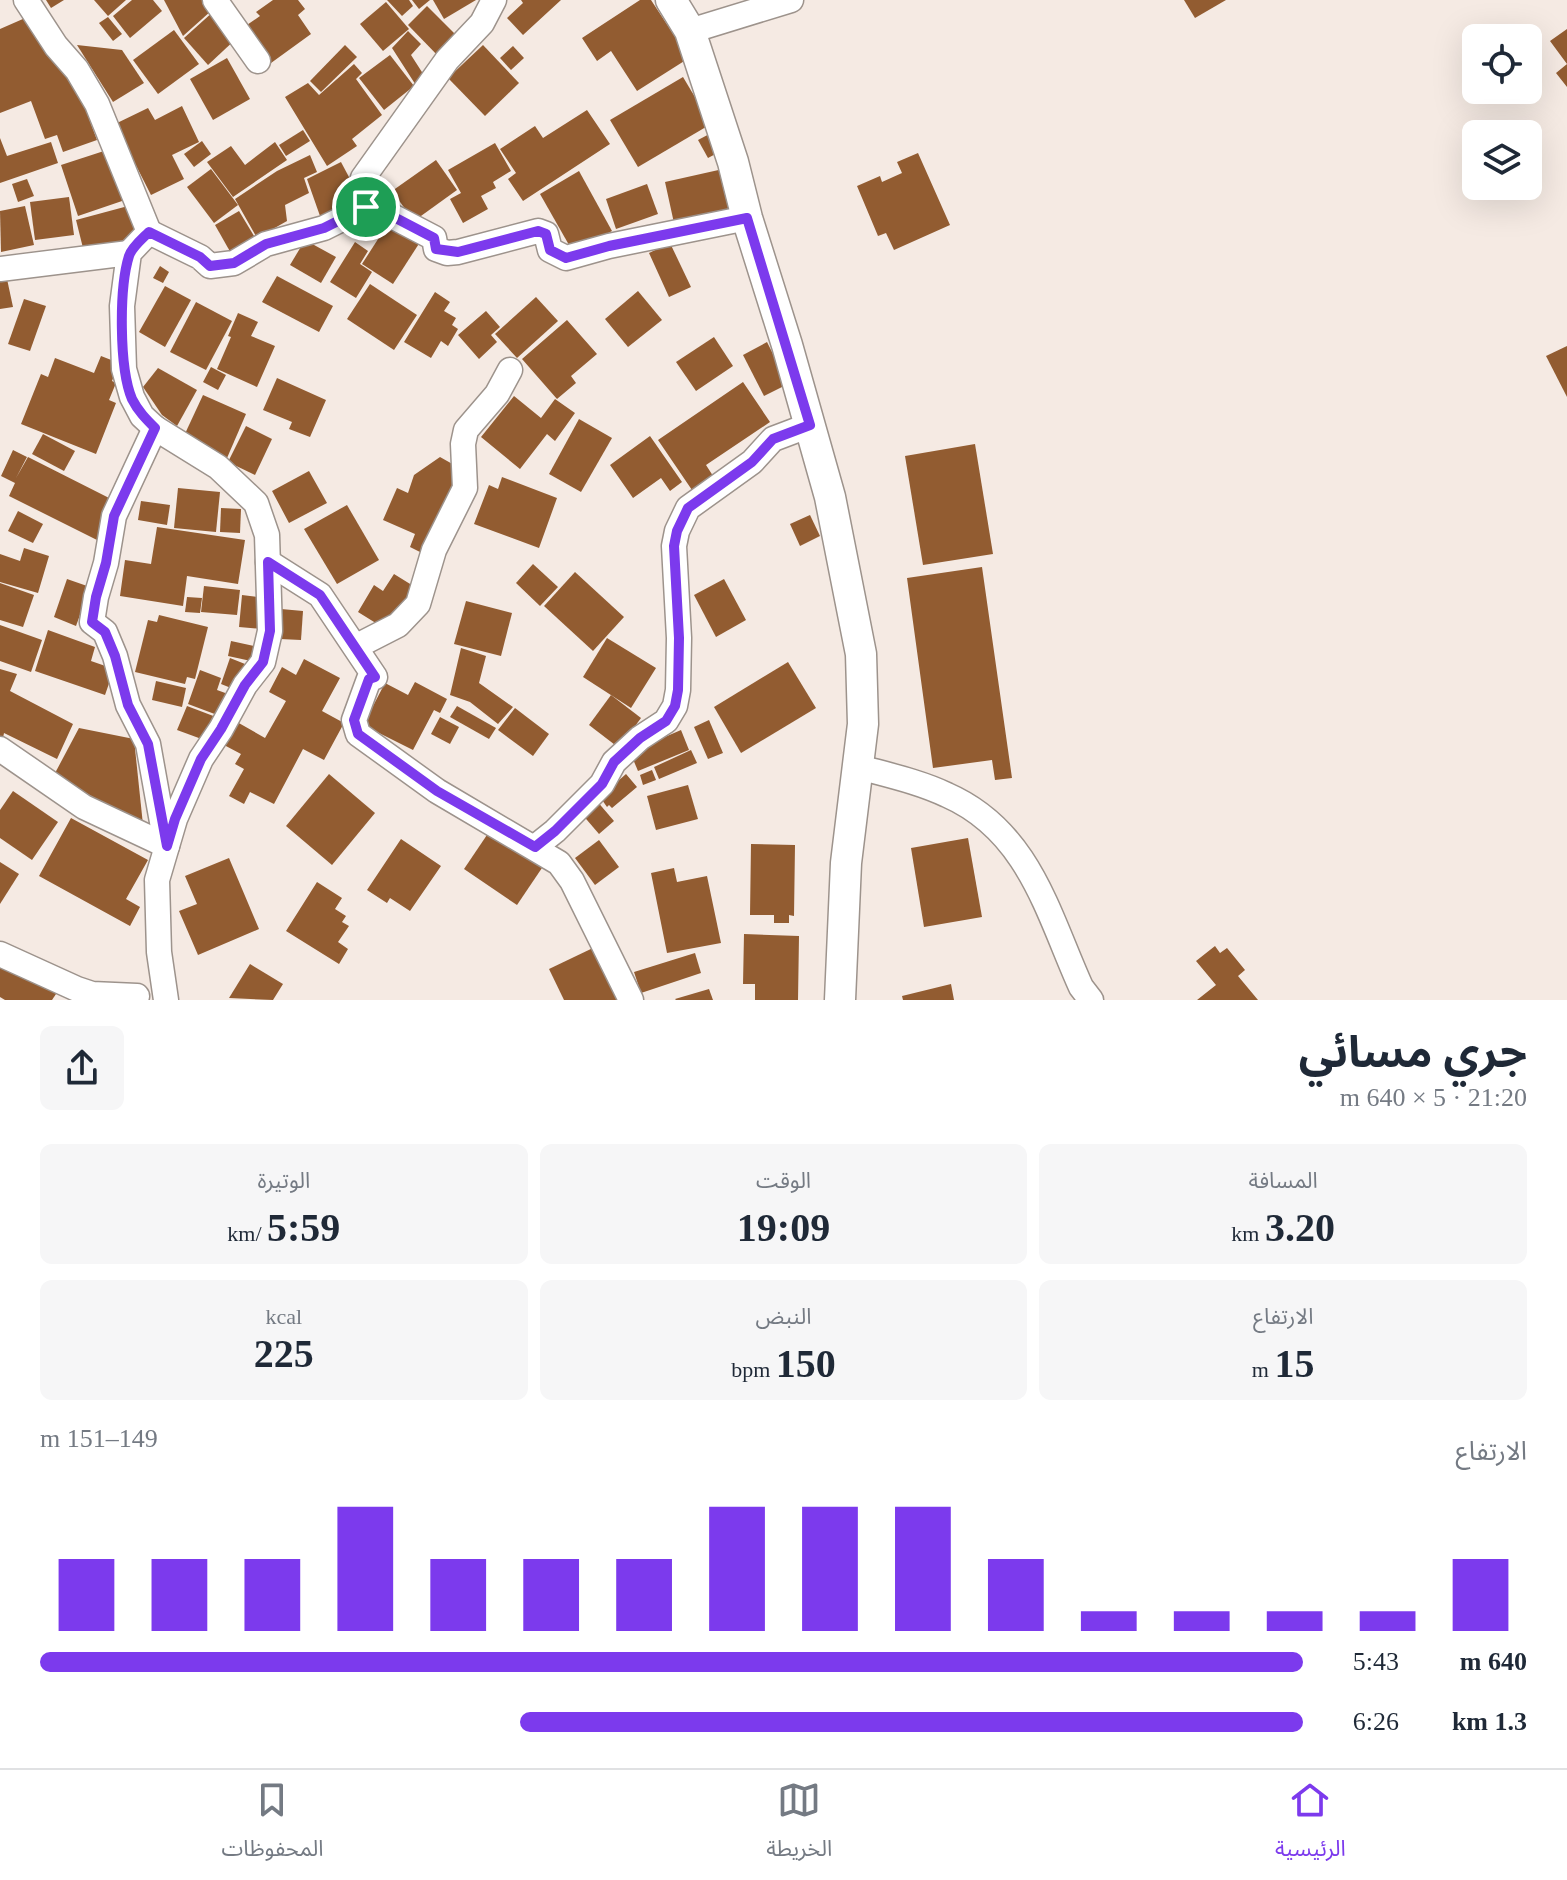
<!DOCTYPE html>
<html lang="ar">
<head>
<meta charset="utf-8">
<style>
  :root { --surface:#fff; --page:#f6f6f7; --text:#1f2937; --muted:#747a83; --line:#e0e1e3; --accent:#7c3aed }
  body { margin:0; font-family:"Times New Roman","Noto Sans Arabic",serif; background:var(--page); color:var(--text); direction:rtl; height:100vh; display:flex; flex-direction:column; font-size:30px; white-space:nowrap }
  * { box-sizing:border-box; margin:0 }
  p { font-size:26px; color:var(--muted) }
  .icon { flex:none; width:44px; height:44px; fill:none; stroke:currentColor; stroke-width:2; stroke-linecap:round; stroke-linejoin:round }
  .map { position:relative; height:1000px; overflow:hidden; direction:ltr }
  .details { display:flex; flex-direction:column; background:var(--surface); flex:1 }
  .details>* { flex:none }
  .tools { position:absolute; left:1462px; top:24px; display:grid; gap:16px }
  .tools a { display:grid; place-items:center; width:80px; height:80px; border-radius:12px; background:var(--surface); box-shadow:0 8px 32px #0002; font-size:40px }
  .pin { position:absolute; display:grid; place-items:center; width:68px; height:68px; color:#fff; margin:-34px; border:4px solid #fff; border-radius:50%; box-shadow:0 2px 8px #0007 }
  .round { display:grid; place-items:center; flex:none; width:84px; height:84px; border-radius:12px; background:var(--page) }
  .head { display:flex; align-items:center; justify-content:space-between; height:136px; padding:0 40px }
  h1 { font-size:44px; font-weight:700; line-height:60px }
  .figures { display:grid; grid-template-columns:repeat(3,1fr); gap:12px; height:136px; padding:8px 40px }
  .figures div { display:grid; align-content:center; border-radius:12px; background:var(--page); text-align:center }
  .figures b { font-size:40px; font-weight:700 }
  .figures small { font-size:22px; font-weight:400 }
  .figures p { font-size:22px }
  .chart { height:224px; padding:16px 40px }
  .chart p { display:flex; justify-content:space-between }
  .chart svg { width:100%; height:144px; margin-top:8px; stroke:var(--accent); stroke-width:6 }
  ul { padding:0 40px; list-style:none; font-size:26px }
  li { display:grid; grid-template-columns:128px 96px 1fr; align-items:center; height:60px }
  li i { height:20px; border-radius:10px; background:var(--accent) }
  .dock { display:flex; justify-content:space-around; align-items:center; height:112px; border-top:2px solid var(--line); background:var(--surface); font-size:22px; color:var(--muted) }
  .dock a { display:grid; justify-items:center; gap:4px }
  .dock .on { color:var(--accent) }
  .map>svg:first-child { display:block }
  .building { fill:#925c31 }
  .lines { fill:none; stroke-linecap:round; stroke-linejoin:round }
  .minor-casing { stroke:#9d938c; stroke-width:27 }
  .tertiary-casing { stroke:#9d938c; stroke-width:33 }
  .minor { stroke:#fff; stroke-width:24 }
  .tertiary { stroke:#fff; stroke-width:30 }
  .route-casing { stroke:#fff; stroke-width:16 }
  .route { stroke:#7c3aed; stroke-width:10 }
</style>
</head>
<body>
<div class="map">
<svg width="1567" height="1000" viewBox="0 0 1567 1000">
  <rect width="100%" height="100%" fill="#f5eae3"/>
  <g class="building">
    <polygon points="46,0 64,0 51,8"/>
    <polygon points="94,0 126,0 108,16"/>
    <polygon points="132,0 153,0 162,11 130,38 113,16"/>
    <polygon points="164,0 205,0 211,11 183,36"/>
    <polygon points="273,0 298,0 305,9 298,15 311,34 271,63 244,27 260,16 256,12"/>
    <polygon points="387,0 409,0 413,6 402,16"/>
    <polygon points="412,0 430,0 419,9"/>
    <polygon points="433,0 476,0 444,19"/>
    <polygon points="521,0 561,0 523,35 507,18 523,3"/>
    <polygon points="640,0 651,0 689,58 637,91 611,51 597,61 582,38"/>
    <polygon points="1184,0 1226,0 1195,18"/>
    <polygon points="386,2 409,29 383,51 360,24"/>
    <polygon points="427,6 460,39 441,59 408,25"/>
    <polygon points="214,11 238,37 208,65 184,38"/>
    <polygon points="32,15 71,70 97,140 63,152 57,135 45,139 31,101 0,113 0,29"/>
    <polygon points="108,17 122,34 113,41 99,23"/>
    <polygon points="1567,29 1567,87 1556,73 1567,64 1550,41"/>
    <polygon points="174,30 199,64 158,94 133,60"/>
    <polygon points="408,31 421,44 411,55 429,83 419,90 392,48"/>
    <polygon points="77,45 122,50 144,83 113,102"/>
    <polygon points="345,45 357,57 321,92 310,81"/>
    <polygon points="483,45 519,83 485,116 448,78"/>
    <polygon points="513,46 524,58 511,70 500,58"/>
    <polygon points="390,55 414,86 384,110 359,78"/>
    <polygon points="227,58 250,99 213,120 190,79"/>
    <polygon points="354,64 362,73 356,79 382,115 352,139 357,146 327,166 285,97 308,83 319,95"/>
    <polygon points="683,77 711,124 638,167 610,120"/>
    <polygon points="182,106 199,142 172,155 184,179 151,195 115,124 148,108 155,120"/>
    <polygon points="587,110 610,144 523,201 508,179 516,173 500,149 535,126 543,138"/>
    <polygon points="303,130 310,141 286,156 279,145"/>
    <polygon points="715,131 725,149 708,158 698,140"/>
    <polygon points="0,138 7,156 51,142 58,163 0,183"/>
    <polygon points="202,141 211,154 194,167 184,154"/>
    <polygon points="275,142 287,160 233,197 207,162 231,146 245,165"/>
    <polygon points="495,143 511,171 493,182 496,188 481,196 488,209 463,223 450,199 461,193 448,170"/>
    <polygon points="107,150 125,200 78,216 61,165"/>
    <polygon points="918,153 950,225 894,250 886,233 878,236 857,186 880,176 882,182 902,173 897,162"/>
    <polygon points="310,155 317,172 304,178 309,193 285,205 287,221 257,238 235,199 277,171"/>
    <polygon points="436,160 457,190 414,221 392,191"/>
    <polygon points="341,162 359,196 320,216 307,179"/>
    <polygon points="211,169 238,205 214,223 187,187"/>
    <polygon points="723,169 732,211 674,223 665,182"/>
    <polygon points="579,171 612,231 573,252 540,194"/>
    <polygon points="27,179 34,196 18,202 12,184"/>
    <polygon points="647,184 658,214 616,229 606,199"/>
    <polygon points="69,197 74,235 35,240 30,202"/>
    <polygon points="25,206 34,245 1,252 0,211"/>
    <polygon points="128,206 137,238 84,252 76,220"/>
    <polygon points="239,211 257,241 232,255 215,225"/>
    <polygon points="391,219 422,239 393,284 362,264"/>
    <polygon points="305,240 336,257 321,283 290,265"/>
    <polygon points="355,242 368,251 360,264 372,272 356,298 330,282"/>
    <polygon points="670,243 691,287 669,297 649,253"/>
    <polygon points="160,266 169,272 163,283 153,278"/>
    <polygon points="277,276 333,306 319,332 262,302"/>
    <polygon points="7,279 13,307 0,309 0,280"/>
    <polygon points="370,284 417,315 394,350 347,319"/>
    <polygon points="165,286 191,300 165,347 139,332"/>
    <polygon points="638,291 662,320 628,347 605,319"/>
    <polygon points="435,292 450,302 444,311 456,318 452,325 458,329 448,346 441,341 431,358 404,342"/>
    <polygon points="536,297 558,321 517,358 495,334"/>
    <polygon points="24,299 46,306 30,351 8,344"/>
    <polygon points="196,302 232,321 206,370 170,352"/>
    <polygon points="486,311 500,327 491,335 497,342 479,359 458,335"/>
    <polygon points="238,313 258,322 251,336 275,346 257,387 217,369 231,337 228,336"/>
    <polygon points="567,320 597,354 571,376 576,383 557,399 522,359"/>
    <polygon points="714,337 733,366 696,391 676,362"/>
    <polygon points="767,342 788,384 764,396 743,355"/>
    <polygon points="1567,346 1567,397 1546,356"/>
    <polygon points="101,356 119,363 112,381 116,383 109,400 116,403 96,454 21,424 41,374 48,377 55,358 94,373"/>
    <polygon points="211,367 226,375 218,390 203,382"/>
    <polygon points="158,368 197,390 177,426 162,415 143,387"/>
    <polygon points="277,378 326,400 310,437 289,429 292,422 263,410"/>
    <polygon points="743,382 770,422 706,465 715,479 694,493 658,440"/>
    <polygon points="203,395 246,414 227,458 183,438"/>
    <polygon points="514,396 541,418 555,399 575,413 555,441 547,434 520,469 481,437"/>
    <polygon points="579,419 612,438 581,492 549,474"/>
    <polygon points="246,426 272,439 255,475 228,462"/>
    <polygon points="43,434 75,451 64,471 32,454"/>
    <polygon points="650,436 682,482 670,491 661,478 633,498 610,465"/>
    <polygon points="975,444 993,554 923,565 905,456"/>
    <polygon points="13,450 27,457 16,478 28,457 117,502 97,540 9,496 15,483 1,476"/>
    <polygon points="440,457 463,470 426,555 410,547 415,534 383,520 397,488 408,493 414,475"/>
    <polygon points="309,471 327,503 289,523 272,491"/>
    <polygon points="502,477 557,498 539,548 474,524 489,485 498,489"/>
    <polygon points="178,488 220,492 216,532 174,528"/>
    <polygon points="141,501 170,505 167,525 138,520"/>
    <polygon points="347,505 379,560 337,584 304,529"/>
    <polygon points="221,508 241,509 240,533 220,532"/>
    <polygon points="18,511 43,524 33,543 8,531"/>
    <polygon points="810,515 820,536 800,546 790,524"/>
    <polygon points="157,527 245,540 238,584 187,576 183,606 120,596 125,560 151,564"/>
    <polygon points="24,548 49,556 38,593 0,582 0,554 20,561"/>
    <polygon points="533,564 558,587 540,606 516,583"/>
    <polygon points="982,567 1012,778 995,780 992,760 933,768 907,578"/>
    <polygon points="575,572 624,617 593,651 544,606"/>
    <polygon points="394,574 415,587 387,630 358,612 374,585 383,591"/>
    <polygon points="67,579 90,587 76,626 54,617"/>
    <polygon points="724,579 746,620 716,637 694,595"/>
    <polygon points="0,583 34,595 23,627 0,620"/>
    <polygon points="204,586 240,590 237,615 201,612"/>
    <polygon points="242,595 265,598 262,629 239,627"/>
    <polygon points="187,597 202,598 200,613 185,612"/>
    <polygon points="466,601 512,613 501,656 454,644"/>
    <polygon points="281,609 303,611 301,640 280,639"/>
    <polygon points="159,615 208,627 195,679 187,677 185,684 135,672 148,620 157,622"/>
    <polygon points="0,625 42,640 31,672 0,661"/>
    <polygon points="48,630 95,647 91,661 114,669 105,695 35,671"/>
    <polygon points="607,638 656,668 631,708 583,677"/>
    <polygon points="231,641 254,646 251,661 228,656"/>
    <polygon points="461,648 486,656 479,683 513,707 498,724 470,702 450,695"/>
    <polygon points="230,658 245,664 236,690 221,684"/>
    <polygon points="304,659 340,678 322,711 344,723 324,760 303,749 274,804 250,792 244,804 229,796 244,769 235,764 241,754 224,745 237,722 265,738 286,701 269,692 282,667 296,675"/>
    <polygon points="788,662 816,708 741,753 714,707"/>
    <polygon points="0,669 17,674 10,691 73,724 57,759 4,733 3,738 0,737"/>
    <polygon points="200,670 221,678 217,690 228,694 220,716 188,704"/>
    <polygon points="156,681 186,688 182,707 152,700"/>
    <polygon points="415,682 447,699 440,713 434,710 413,750 363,725 385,683 408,695"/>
    <polygon points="611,695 641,718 619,748 589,725"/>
    <polygon points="187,706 216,717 207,741 177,730"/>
    <polygon points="457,706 496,728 489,739 450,717"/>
    <polygon points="515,708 549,734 533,756 498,730"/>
    <polygon points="440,717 459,727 450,744 431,734"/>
    <polygon points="709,720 723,753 708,759 694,727"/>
    <polygon points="79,728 134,739 143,825 54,775"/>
    <polygon points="681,730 689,750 638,771 630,752"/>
    <polygon points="691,750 697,763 659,779 654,767"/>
    <polygon points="652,770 656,780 643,785 640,775"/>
    <polygon points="329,774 375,813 332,865 286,826"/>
    <polygon points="626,774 637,787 612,808 609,805 607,807 600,797"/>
    <polygon points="688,785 698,819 656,830 647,796"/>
    <polygon points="13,791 58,822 32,860 0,838 0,810"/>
    <polygon points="596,800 614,821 599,834 581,813"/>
    <polygon points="71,818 148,860 126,899 140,907 130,926 39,876"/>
    <polygon points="493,826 546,862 517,905 464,869"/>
    <polygon points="968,838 982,917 924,927 911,848"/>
    <polygon points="401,839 441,866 410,911 390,898 387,903 367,890"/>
    <polygon points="599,840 619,867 595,885 575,858"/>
    <polygon points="751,844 795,845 794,916 789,915 789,923 774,923 774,915 750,915"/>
    <polygon points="229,858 259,929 198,955 179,911 197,904 185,876"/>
    <polygon points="0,862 19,874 0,904"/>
    <polygon points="674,868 677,882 707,876 721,943 667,953 651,873"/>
    <polygon points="317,882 342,898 335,909 346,916 342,922 349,926 338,942 348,949 339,964 286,931"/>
    <polygon points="744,934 799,936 798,1000 755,1000 755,984 743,984"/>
    <polygon points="1215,946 1220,953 1227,948 1245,970 1238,976 1258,1000 1197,1000 1216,985 1196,961"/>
    <polygon points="595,947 620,1000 564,1000 549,969"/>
    <polygon points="695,953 701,973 641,993 634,972"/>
    <polygon points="250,964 283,984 273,1000 229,998"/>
    <polygon points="0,967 60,988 52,1000 5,1000 0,997"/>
    <polygon points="951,984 954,1000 903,1000 902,996"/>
    <polygon points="709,989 713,1000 676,1000 675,999"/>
  </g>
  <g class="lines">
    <g class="minor-casing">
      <g id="minor">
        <polyline points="26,0 56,46 77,70 97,104 149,232 129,253 122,306 124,369 132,397 142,416 155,428 218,467 256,503 267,535 270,631 263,662 245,685 221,729 201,759 175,819 157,880 159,952 166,1000"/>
        <polyline points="215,0 258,61"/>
        <polyline points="690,31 791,0"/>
        <polyline points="366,207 361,185 363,178 447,60 482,23 494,0"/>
        <polyline points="149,232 200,257 210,266 234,263 266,244 324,228 366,207 390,215 434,238 436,249 447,253 458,252 538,231 546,234 550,250 566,258 609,246 747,218"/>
        <polyline points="0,269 129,253"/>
        <polyline points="155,428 114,516 106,563 96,597 92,622 105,632 115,656 128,705 148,744 166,844"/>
        <polyline points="268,562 320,595 375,677 369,679 354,720 358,734 437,791 559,863 572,881 631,1000"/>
        <polyline points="357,646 398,625 418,604 434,550 465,488 463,444 466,430 497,394 510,370"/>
        <polyline points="0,749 84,807 167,846"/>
        <path d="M859,767C888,775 920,782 947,795C1029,831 1048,914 1081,987L1091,1000"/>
        <polyline points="535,847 555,831 602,784 614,762 640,738 666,721 675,706 678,690 679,638 674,546 677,531 688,508 752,462 773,439 810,425"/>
        <polyline points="0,954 77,989 92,994 137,996"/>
      </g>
    </g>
    <g class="tertiary-casing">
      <polyline id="tertiary" points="671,0 690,31 733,162 747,218 787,345 830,497 861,654 863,724 846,863 840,1000"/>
    </g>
    <use href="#minor" class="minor"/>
    <use href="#tertiary" class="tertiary"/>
  </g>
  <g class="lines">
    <g class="route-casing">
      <path id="route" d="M366,207L390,215L434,238L436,249L458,252L538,231L546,234L550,250L566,258L609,246L747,218L810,425L773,439L752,462L688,508L677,531L674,546L679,638L678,690L675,706L666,721L640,738L614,762L602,784L555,831L535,847L437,791L358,734L354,720L369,679L375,677L320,595L268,562L270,631L263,662L245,685L221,729L201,759L175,819L167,846L148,744L128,705L115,656L105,632L92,622L96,597L106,563L114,516L155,428C146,419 138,411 132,399C119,368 119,288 129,256C132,247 142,239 149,232L200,257L210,266L234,263L266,244L324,228Z"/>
    </g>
    <use href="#route" class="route"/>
  </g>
</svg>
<div class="tools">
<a><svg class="icon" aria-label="locate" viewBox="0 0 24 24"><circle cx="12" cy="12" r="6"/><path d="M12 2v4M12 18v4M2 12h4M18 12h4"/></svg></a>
<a><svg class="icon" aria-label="layers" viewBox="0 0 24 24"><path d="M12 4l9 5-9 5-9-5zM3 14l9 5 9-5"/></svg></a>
</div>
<div class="pin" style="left:366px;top:207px;background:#1e9e55"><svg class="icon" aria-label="arrive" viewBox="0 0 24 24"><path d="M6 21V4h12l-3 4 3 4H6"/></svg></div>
</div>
<section class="details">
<div class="head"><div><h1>جري مسائي</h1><p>21:20 · 5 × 640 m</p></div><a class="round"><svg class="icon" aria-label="share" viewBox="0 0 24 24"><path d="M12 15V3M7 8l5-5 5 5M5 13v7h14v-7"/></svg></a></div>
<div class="figures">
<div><p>المسافة</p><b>3.20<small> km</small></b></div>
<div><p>الوقت</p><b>19:09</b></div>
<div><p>الوتيرة</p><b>5:59<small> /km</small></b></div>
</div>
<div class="figures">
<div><p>الارتفاع</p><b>15<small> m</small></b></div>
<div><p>النبض</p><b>150<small> bpm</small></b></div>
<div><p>kcal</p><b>225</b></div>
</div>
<div class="chart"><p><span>الارتفاع</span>149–151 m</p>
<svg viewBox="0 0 160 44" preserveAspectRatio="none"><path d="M5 44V22M15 44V22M25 44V22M35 44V6M45 44V22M55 44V22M65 44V22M75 44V6M85 44V6M95 44V6M105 44V22M115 44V38M125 44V38M135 44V38M145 44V38M155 44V22"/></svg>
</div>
<ul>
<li><b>640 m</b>5:43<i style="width:100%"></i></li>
<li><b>1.3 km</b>6:26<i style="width:62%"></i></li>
</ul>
</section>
<nav class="dock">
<a class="on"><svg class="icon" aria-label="home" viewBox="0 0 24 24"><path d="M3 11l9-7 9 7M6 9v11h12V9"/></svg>الرئيسية</a>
<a><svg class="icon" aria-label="map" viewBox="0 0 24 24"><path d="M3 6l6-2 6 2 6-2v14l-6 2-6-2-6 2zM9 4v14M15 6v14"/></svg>الخريطة</a>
<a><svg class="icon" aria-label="saved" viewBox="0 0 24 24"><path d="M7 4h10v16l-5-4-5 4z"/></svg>المحفوظات</a>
</nav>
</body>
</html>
